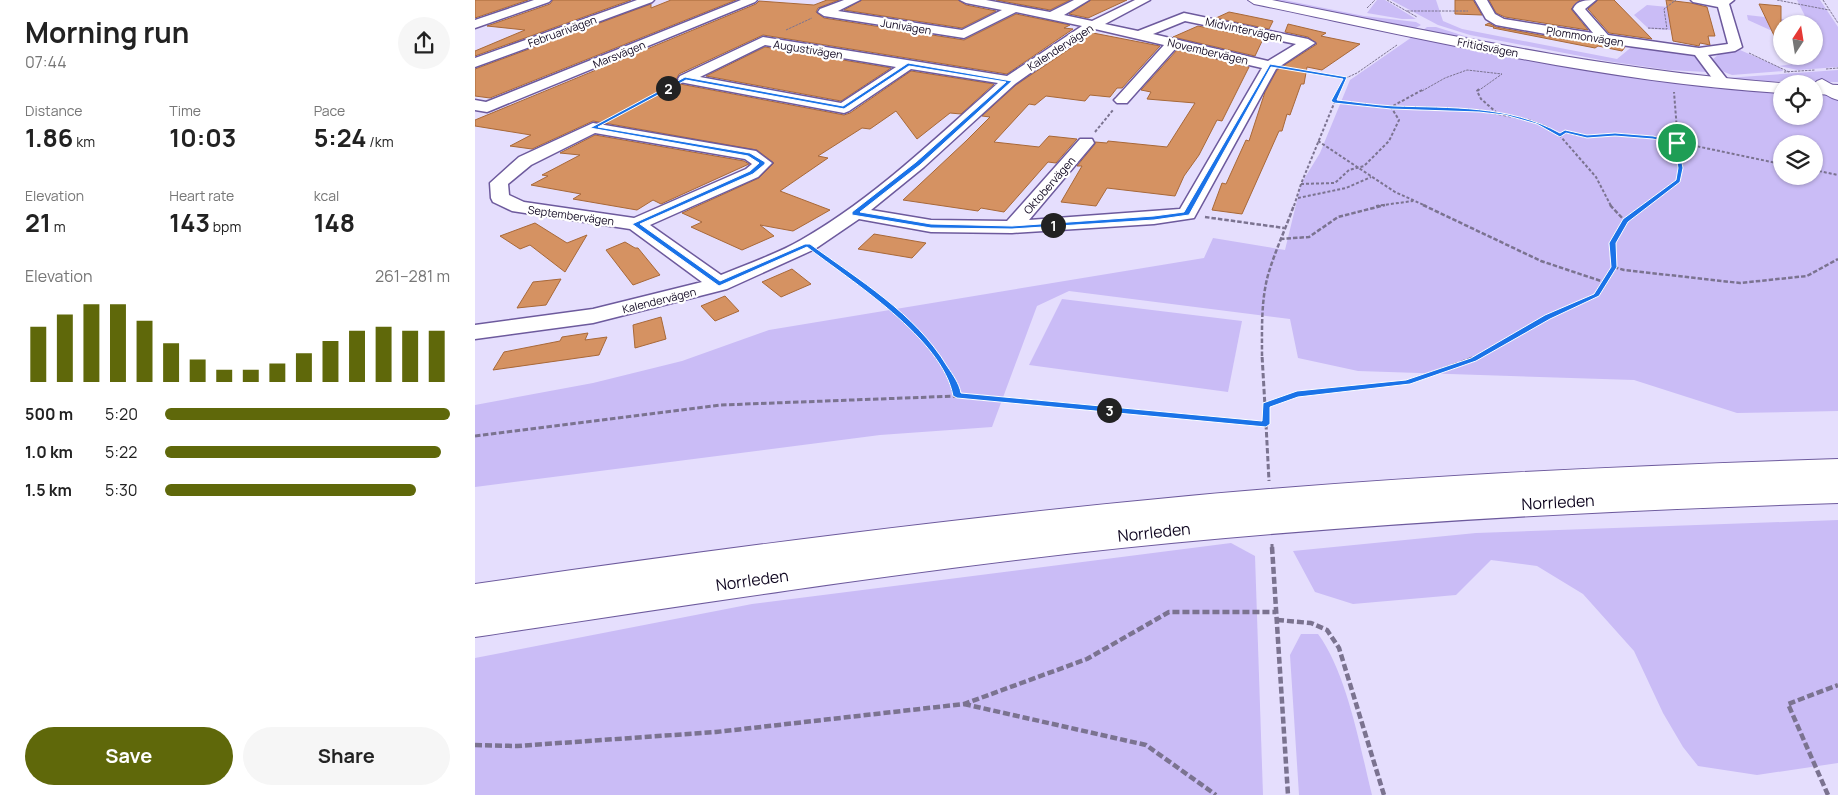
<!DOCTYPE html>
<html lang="en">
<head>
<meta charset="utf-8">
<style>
  :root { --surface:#fff; --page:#f6f6f6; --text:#222; --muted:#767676; --accent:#5f680a }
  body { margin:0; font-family:Manrope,sans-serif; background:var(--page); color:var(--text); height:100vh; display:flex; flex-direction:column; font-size:19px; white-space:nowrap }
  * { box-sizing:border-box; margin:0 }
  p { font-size:16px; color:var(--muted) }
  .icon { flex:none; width:28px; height:28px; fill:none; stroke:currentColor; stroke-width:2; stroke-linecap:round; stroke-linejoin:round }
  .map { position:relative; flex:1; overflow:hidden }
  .sheet { display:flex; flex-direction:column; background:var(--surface); width:475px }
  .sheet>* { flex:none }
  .needle { width:32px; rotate:12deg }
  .controls { position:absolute; left:1298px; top:15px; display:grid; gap:10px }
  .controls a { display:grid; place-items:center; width:50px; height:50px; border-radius:50%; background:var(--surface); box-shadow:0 1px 4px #0004; font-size:25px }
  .pin { position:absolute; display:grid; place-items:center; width:42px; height:42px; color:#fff; margin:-21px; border:2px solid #fff; border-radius:50%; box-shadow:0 1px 5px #0007 }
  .km { position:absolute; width:25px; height:25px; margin:-12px; border-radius:50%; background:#222; color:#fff; font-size:14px; line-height:25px; text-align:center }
  .round { display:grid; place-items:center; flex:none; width:52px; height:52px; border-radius:26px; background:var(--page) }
  .overview { display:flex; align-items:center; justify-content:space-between; height:85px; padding:0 25px }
  h1 { font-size:28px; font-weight:700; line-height:38px }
  .figures { display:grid; grid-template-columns:repeat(3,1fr); gap:8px; height:85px; padding:5px 25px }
  .figures div { display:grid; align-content:center }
  .figures b { font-size:25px; font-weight:700 }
  .figures small { font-size:14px; font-weight:400 }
  .figures p { font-size:14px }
  .chart { height:140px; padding:10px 25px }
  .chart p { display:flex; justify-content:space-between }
  .chart svg { width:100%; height:90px; margin-top:5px; stroke:var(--accent); stroke-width:6 }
  .primary-button { display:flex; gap:10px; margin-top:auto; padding:10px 25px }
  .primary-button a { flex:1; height:58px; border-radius:30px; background:var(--accent); color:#fff; font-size:20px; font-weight:700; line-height:58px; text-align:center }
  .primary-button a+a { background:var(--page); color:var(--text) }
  ul { padding:0 25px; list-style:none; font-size:16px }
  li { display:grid; grid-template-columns:80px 60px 1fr; align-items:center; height:38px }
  li i { height:12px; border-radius:6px; background:var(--accent) }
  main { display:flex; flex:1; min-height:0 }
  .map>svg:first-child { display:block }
  .green { fill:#cabcf6; fill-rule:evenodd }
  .building { fill:#d59262; stroke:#a86838 }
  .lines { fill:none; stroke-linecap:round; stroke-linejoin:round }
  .minor-casing { stroke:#6d5a9d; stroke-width:3 }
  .tertiary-casing { stroke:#6d5a9d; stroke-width:2 }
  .trunk-casing { stroke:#6d5a9d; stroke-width:2 }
  .path-far4 { stroke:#7b7390; stroke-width:1; stroke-dasharray:2.5 1; stroke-linecap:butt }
  .path-far3 { stroke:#7b7390; stroke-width:2; stroke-dasharray:3 2; stroke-linecap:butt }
  .path-far2 { stroke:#7b7390; stroke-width:2.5; stroke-dasharray:4.5 2; stroke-linecap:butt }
  .path-far1 { stroke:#7b7390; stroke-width:3; stroke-dasharray:5.5 2.5; stroke-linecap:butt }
  .path { stroke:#7b7390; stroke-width:4.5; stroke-dasharray:7 3; stroke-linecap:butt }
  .minor { fill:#fff; fill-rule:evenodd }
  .tertiary { fill:#fff; fill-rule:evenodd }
  .trunk { fill:#fff; fill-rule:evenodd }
  .route { fill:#1a73e8; stroke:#fff; fill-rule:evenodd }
  .labels { text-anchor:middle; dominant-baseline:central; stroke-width:4.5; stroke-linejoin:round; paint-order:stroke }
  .far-street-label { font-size:11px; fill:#100721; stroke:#fff }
  .near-street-label { font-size:16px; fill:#100721; stroke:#fff }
</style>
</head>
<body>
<main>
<section class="sheet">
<div class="overview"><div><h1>Morning run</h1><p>07:44</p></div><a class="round"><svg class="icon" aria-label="share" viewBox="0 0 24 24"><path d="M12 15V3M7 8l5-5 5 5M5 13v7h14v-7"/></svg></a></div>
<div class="figures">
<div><p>Distance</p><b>1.86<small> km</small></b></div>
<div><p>Time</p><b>10:03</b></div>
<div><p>Pace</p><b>5:24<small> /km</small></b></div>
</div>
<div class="figures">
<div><p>Elevation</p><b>21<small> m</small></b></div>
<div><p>Heart rate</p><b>143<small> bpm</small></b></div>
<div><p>kcal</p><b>148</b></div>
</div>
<div class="chart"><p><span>Elevation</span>261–281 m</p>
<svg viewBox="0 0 160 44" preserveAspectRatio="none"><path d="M5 44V17M15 44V11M25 44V6M35 44V6M45 44V14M55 44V25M65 44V33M75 44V38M85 44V38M95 44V35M105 44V30M115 44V24M125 44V19M135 44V17M145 44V19M155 44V19"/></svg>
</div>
<ul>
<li><b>500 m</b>5:20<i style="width:100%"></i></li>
<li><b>1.0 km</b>5:22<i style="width:97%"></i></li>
<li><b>1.5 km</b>5:30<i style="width:88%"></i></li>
</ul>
<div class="primary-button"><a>Save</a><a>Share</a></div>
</section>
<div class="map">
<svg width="1363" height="795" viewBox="0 0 1363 795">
  <rect width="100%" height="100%" fill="#e5defd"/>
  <g class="green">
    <polygon points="786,0 809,0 889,16 941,22 946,25 937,30"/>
    <polygon points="902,0 910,0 941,19 927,19 892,13"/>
    <polygon points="916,0 961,0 968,21 987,29 1142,59 1159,45 1220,54 1232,72 1193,70 1131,61 995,35 963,25"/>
    <polygon points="1322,0 1345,0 1363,27 1363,67 1323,70 1304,66 1338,61 1336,56 1339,56 1339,24 1306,24 1306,35 1273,20 1272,15 1333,22"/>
    <polygon points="1172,5 1193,7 1196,30 1174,29 1159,15"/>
    <polygon points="952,27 961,27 996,38 1126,63 946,32"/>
    <path d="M940,35L1124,72L1168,78L1306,90V116H1339V91L1363,92V411L1262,413L1159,380L883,371L823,358L815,319L594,291L562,306L517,427L405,435L0,487V405L118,383L207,361L294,330L729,258L738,238L810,250L826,184L845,153L875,80ZM1306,144H1339V176H1306Z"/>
    <polygon points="1265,50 1306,68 1308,71 1257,75 1244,70 1238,59 1244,54"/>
    <polygon points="1363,70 1363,82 1263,81 1251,78"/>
    <polygon points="587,299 767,321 753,392 554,365"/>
    <polygon points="1363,520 1363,763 1282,775 1223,766 1208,747 1188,713 1159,651 1108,594 1062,566 1016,560 981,595 878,604 840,592 818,551 1001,533"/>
    <polygon points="756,543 780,556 788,795 0,795 0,658 277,604"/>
    <path d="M826,634H843C872,673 885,747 897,795H824L815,655Z"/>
  </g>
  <g class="building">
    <polygon points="0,0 53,0 0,18"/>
    <polygon points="78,0 156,0 0,56 0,51 50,30 12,26 75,4"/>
    <polygon points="196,0 261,0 15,98 0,96 0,69 176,4 176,8"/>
    <polygon points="352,0 364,0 343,8 341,12 349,18 489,40 541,14 595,25 589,28 598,29 532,74 288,35 204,74 201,80 205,84 369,115 375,113 436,71 519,84 486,114 475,113 442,139 421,111 395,129 387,128 343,156 353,158 305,191 355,210 318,231 285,225 299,236 267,250 216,227 227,222 207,213 284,178 299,163 282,150 118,121 57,149 35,146 56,135 0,126 0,120 281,4 284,1 339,5"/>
    <polygon points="387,0 483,0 491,5 521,11 487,28 369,10"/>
    <polygon points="521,0 595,0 575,10"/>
    <polygon points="616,0 652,0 613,18 594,14"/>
    <polygon points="980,0 998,0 1007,15 980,14"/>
    <polygon points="1014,0 1105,0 1096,9 1113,30 1030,17 1021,13"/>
    <polygon points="1123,0 1139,0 1177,39 1134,33 1113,9"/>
    <polygon points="1191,0 1216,3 1232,7 1240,36 1233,36 1235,45 1225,43 1224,46 1198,41"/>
    <polygon points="1284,4 1306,6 1306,50"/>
    <polygon points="754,12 764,14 798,21 794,29 741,18"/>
    <polygon points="1014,23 1021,27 1087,39 1150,47 1147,51 1123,46 1120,48 1018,28 1019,27 1010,25"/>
    <polygon points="813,24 851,33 846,36 885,44 847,70 832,67 829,84 826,84 815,115 812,114 807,131 804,131 767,214 737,210 747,183 751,184 771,140 774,141 790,92 802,70 842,44 833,37 810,32"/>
    <polygon points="723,26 788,39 780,56 698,37"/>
    <polygon points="618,33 685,46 647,88 642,88 635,97 615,95 610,101 571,96 560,105 554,104 519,142 564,147 574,136 602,139 581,163 573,162 529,212 506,208 503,211 428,200 491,141 515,117 507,116 541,85"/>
    <polygon points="290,47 416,68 366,101 231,76"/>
    <polygon points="702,50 774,67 747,121 742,120 724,155 709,176 700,196 632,188 621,206 586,202 607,166 602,166 620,144 620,142 632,143 633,141 692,147 720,103 672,99 676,92 666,90"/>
    <polygon points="120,135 269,161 274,164 186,204 178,200 162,210 98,199 106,194 56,185 73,176 67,175 105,155 85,153"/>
    <polygon points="60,223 92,243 112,235 90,272 55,245 45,249 25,236"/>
    <polygon points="399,234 451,243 437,258 383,249"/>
    <polygon points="150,242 160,248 163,248 185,275 158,285 131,250"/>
    <polygon points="317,269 336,284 306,297 287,282"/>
    <polygon points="86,279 71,305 42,308 58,282"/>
    <polygon points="250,296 264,311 240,321 226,306"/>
    <polygon points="186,317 191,339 160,348 158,325"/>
    <polygon points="113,333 110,340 132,337 124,355 18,370 29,352 85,341 87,337"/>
  </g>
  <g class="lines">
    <g class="minor-casing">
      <g id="minor">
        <polygon points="59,0 76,0 74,2 0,28 0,20"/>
        <polygon points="162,0 179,0 177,2 0,67 0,58"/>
        <polygon points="266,0 282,0 280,2 17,110 12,112 0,110 0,100 11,102"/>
        <path d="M369,0H385L363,11L487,30L527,10L491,3L485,0H511L575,12L599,0H614L589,15L617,21L660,0H675L630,24L663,31L709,13L833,39L840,43L801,69L719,218L679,224L537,233L456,232L384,219L340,249L252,289L118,323L0,339V325L118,309L227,282L155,229L37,211L18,202L16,198L15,183L44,157L118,123L281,151L297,163L283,177L175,225L246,275C272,264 302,254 326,240C397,200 462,137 523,83L436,69L374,111L369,113L210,83L205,82L203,79L205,76L288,37L532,76L607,26L541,12L489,38L349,16L343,12L345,9ZM710,21L821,44L793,61L678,34ZM620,29L689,45L642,97L639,100L642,103H652L701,48L787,68L705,209L554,220L619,143L617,139H605L532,221L456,220L396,210L449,167L540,84L592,47ZM290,45L421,67L366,103L225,77ZM120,133L270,159L277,164L271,169L159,218L49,202L34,195L33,184L56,165Z"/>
        <path d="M1000,0H1012L1020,14L1029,19L1118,33L1098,9C1102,0 1111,0 1121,0L1110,9L1133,35L1224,48L1253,44L1243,7L1218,2L1216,0H1259L1254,4L1267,47L1260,51L1233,55L1255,83L1253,86H1243L1220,55L1087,37L1021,25L1011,19Z"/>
      </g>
    </g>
    <g class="tertiary-casing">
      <g id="tertiary">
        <path d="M773,0H797C967,34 1133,70 1306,83L1308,84L1306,93C1128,82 953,40 779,4Z"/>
        <polygon points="1339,84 1363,85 1363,95 1339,94"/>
      </g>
    </g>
    <g class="trunk-casing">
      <g id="trunk">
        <path d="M1347,79L1363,88V100C1355,98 1344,91 1339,84L1342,81Z"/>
        <path d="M1363,459V503C1108,511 854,525 600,553C399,576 200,607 0,637V584C227,551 454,521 683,499C909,477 1136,466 1363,459Z"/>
      </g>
    </g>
    <g class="path-far4">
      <polyline points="912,0 942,17"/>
      <polyline points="1302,0 1354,10"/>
      <polyline points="1348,0 1363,23"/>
      <polyline points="892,8 900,0"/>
      <polyline points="932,11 993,11"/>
      <polyline points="1173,28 1192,29 1189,9 1201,0"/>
      <polyline points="311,30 337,18"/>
      <polyline points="1274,53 1314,72"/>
      <polyline points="1351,69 1363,68"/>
      <polyline points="820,70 871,78"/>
      <polyline points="1309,72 1340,70"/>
      <polyline points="187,91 196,86"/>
      <polyline points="864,91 871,78 882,73 922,45"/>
      <polyline points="947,91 970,78 992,70 1027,74 1003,91"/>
    </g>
    <g class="path-far3">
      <polyline points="1004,89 1002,91 1006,99 1021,112"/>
      <polyline points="859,101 904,106 1008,111 1054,120 1072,127 1086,137 1121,177 1136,206"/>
      <polyline points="140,116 190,89"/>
      <polyline points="620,132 638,110"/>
      <polyline points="1085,135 1090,132 1112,137 1140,134 1178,137 1306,164"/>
      <polyline points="843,141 920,192 951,206"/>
      <polyline points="1339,170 1363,175"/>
      <polyline points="826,184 860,183 874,170 889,166 914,141 924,120 916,107 949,89"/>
      <polyline points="823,198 871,188 896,177"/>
      <polyline points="819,206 826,184 865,89"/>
      <polyline points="901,206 938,201"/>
      <polyline points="1169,206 1203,181 1205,168 1199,92"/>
    </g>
    <g class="path-far2">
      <polyline points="948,205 1066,261 1129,282"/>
      <polyline points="1135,205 1150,221"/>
      <polyline points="730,217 809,228"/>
      <polyline points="805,239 834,237 863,217 910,205"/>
      <polyline points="346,255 427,316 463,356"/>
      <polyline points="1139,267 1149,270 1265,283 1332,276 1363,259"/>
      <path d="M787,356C787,329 786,301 793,275C800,251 811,228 819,205"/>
      <polyline points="1004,356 1072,317 1121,295 1139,267 1138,243 1150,221 1171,205"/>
    </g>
    <g class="path-far1">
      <polyline points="462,355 475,375 482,396"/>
      <polyline points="791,405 822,394 932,382 1006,355"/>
      <polyline points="791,424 794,481"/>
      <polyline points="0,436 246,405 482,396 791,424 787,355"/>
      <polyline points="797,544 797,548"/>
    </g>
    <g class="path">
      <polyline points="797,547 813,795"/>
      <polyline points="802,620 836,623 852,630 864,648 909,795"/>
      <polyline points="489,704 671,745 741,795"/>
      <polyline points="0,745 42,746 241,732 489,704 612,659 694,612 801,612"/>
      <polyline points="1353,795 1313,704 1363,685"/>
    </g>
    <use href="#minor" class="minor"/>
    <use href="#tertiary" class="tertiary"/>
    <use href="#trunk" class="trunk"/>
  </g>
  <path class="route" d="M433,63L537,81L445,165L385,212L456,224L537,226L679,216L709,212L795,64L872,77L862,100C881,102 900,105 919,106C976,108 1034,105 1085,133L1090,130L1112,135L1140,133L1178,136L1203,142L1208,168L1205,182L1153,222L1141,243L1142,267L1124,296L1075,319L1001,361L935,384L823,397L795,407V424L791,427L482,398L478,396C468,339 376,281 332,247L244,286L157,224L275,171L284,163L273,156L115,128L210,77L368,106ZM434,66L531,82L441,162L377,212V215L456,228L537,229L679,220L714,215L796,67L868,79L856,101L859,103L916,109L1004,112L1030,115L1062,124L1085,137L1091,133L1112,138L1140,136L1178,139L1199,144L1203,168L1201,180L1148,219L1134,243L1136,267L1119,294L1070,315L996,358L931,380L822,391L788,403L787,421L486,393C484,383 478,375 472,366C440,313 384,280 335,244H330L245,281L165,224L278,174L290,164V162L275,153L123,127L211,80L369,109Z"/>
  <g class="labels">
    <g class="far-street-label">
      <text transform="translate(431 26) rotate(9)">Junivägen</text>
      <text transform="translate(769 29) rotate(12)">Midvintervägen</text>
      <text transform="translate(87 31) rotate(-20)">Februarivägen</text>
      <text transform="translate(1110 36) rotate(9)">Plommonvägen</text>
      <text transform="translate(585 47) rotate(-33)">Kalendervägen</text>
      <text transform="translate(1013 47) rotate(11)">Fritidsvägen</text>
      <text transform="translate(333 49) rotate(9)">Augustivägen</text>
      <text transform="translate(733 51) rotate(13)">Novembervägen</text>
      <text transform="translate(144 54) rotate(-22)">Marsvägen</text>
      <text transform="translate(574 185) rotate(-49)">Oktobervägen</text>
      <text transform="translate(96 215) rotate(8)">Septembervägen</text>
      <text transform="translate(184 300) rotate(-14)">Kalendervägen</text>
    </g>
    <g class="near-street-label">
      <text transform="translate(1083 502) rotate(-3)">Norrleden</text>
      <text transform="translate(679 532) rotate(-6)">Norrleden</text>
      <text transform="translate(277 580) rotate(-8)">Norrleden</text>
    </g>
  </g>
</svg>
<div class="controls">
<a><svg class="needle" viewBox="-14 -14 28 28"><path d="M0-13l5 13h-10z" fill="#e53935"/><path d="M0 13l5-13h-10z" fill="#767676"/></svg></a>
<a><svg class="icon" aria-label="locate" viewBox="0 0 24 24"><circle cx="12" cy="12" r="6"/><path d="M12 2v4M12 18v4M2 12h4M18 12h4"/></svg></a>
<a><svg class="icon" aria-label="layers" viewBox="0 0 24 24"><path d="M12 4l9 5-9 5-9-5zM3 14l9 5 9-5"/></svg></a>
</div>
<div class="pin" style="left:1202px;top:143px;background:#1e9e55"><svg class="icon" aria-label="arrive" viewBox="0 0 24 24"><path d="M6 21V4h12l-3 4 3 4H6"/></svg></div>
<b class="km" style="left:578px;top:225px">1</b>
<b class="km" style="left:193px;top:88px">2</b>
<b class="km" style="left:634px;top:410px">3</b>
</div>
</main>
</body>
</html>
